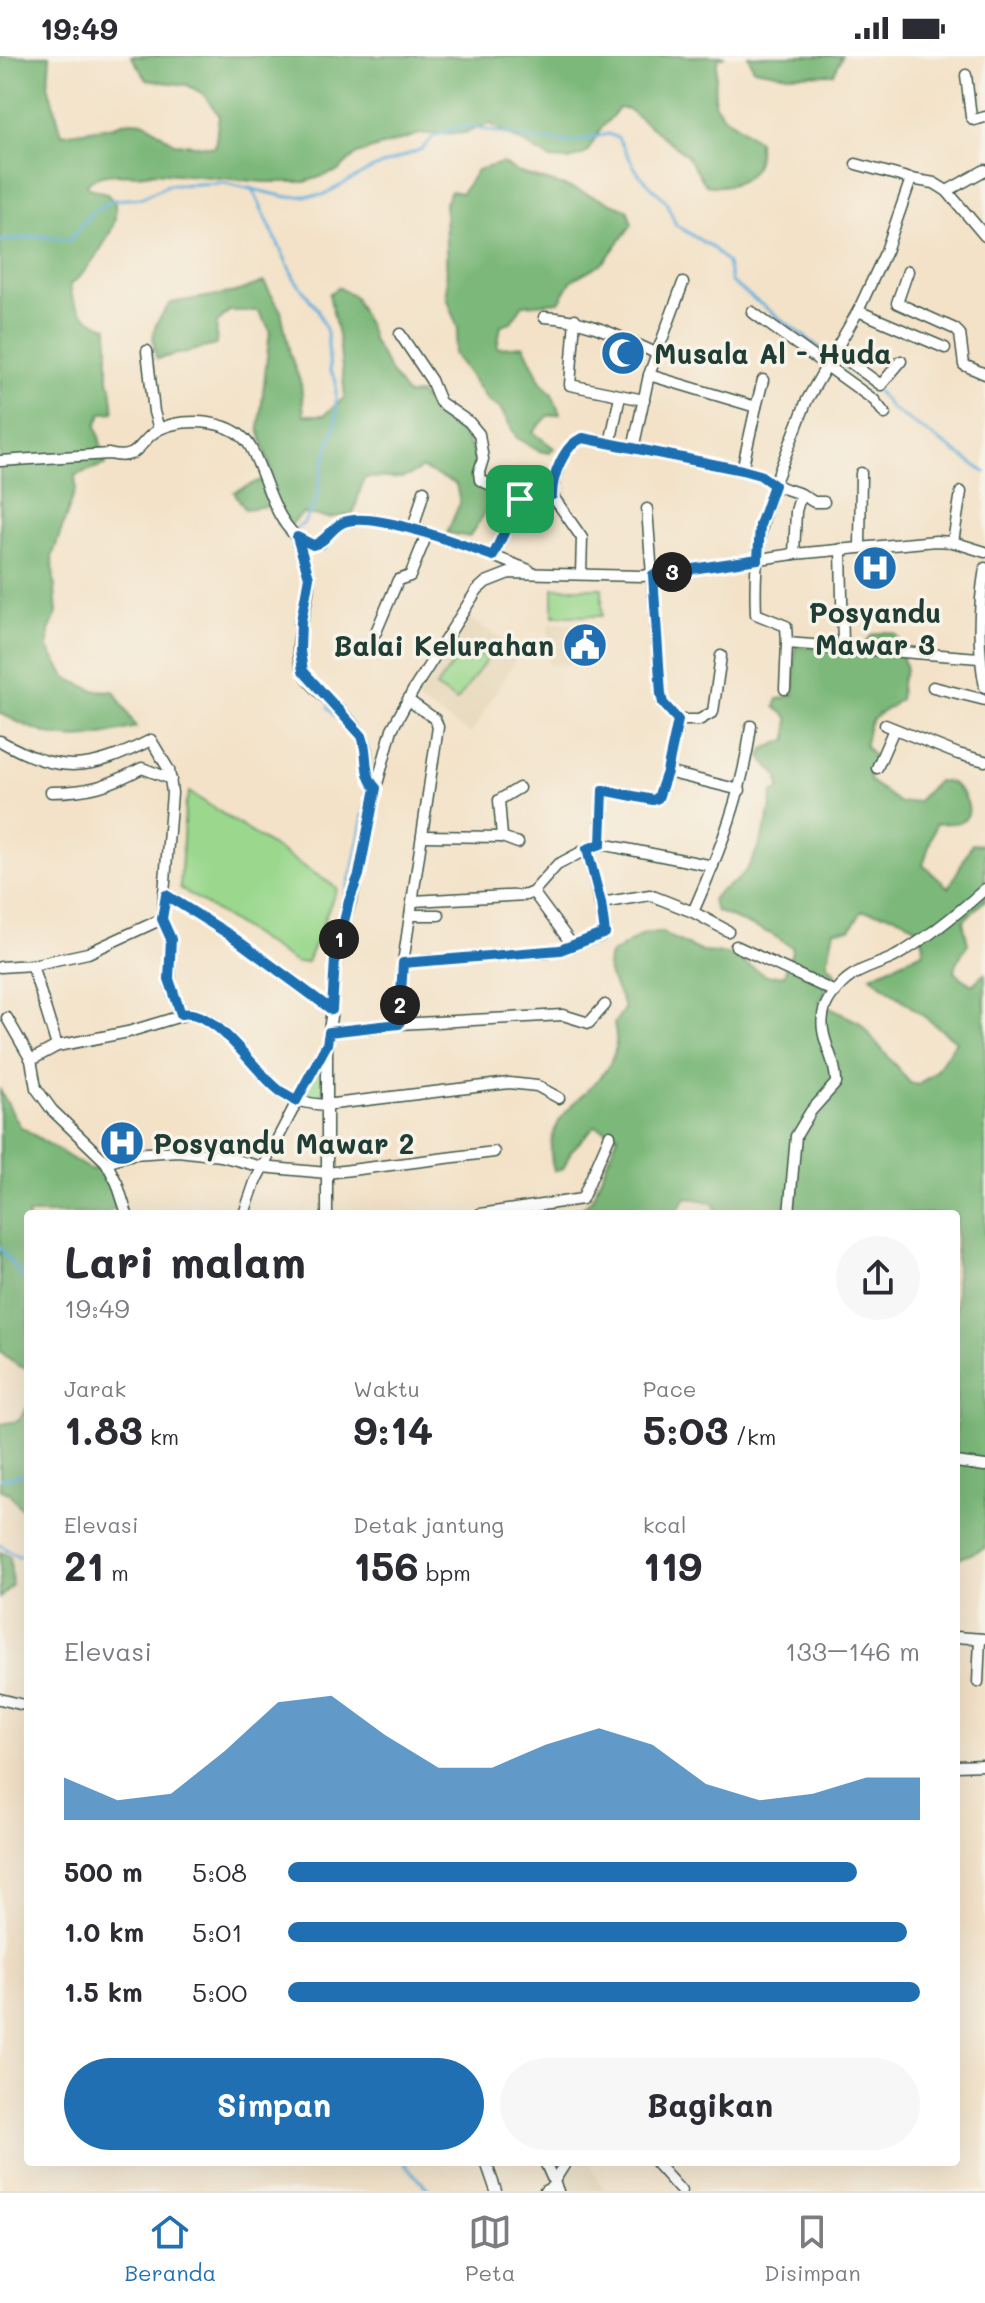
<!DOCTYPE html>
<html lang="id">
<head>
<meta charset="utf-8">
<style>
  :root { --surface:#fff; --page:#f7f7f7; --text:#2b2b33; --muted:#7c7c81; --line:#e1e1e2; --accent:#1f6fb2 }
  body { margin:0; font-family:Mali,sans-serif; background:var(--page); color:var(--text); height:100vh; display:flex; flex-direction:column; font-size:30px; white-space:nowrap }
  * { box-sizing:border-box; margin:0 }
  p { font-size:26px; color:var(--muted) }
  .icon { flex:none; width:44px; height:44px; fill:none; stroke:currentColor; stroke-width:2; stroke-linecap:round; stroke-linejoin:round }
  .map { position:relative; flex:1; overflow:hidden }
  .panel { position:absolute; left:24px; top:1154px; width:936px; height:956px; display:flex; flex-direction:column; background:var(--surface); border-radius:8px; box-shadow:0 8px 32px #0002 }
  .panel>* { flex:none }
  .pin { position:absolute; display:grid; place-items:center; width:68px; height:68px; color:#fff; margin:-34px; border-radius:16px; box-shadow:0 4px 12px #0006 }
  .km { position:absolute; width:40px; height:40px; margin:-20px; border-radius:50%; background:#222; color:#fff; font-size:22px; line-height:40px; text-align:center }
  .round { display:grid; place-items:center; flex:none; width:84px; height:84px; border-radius:42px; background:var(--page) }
  .overview { display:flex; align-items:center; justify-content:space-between; height:136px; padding:0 40px }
  h1 { font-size:44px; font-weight:700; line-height:60px }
  .metrics { display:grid; grid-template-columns:repeat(3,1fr); gap:12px; height:136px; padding:8px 40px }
  .metrics div { display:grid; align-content:center }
  .metrics b { font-size:40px; font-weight:700 }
  .metrics small { font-size:22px; font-weight:400 }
  .metrics p { font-size:22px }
  .chart { height:224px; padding:16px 40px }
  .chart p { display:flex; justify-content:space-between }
  .chart svg { width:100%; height:144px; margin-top:8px; fill:var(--accent); opacity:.7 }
  .action { display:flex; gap:16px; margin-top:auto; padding:16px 40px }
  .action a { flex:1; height:92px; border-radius:48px; background:var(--accent); color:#fff; font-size:32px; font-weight:700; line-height:92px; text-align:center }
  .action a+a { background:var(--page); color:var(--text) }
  ul { padding:0 40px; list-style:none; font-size:26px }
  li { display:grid; grid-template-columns:128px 96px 1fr; align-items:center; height:60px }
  li i { height:20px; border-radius:10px; background:var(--accent) }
  .status { display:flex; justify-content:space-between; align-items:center; height:56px; padding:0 40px; background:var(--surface); direction:ltr }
  .status svg { height:22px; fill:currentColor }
  .dock { display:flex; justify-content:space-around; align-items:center; height:112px; border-top:2px solid var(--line); background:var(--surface); font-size:22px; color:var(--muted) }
  .dock a { display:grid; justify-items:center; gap:4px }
  .dock .selected { color:var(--accent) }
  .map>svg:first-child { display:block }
  .built { fill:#e6d6b7 }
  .green { fill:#9bd88e; stroke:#5d8a61; stroke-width:2 }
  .forest { fill:#7cb879; stroke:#4e7a56; stroke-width:2; fill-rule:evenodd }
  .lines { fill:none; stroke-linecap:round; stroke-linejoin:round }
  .stream { stroke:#65b0dd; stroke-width:3 }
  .minor-casing { stroke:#3f564a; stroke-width:13 }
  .minor { stroke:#fff; stroke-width:10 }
  .route-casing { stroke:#fff; stroke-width:16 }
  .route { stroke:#1f6fb2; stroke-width:10 }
  .labels { text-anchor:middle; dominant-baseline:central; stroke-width:7; stroke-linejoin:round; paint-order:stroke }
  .poi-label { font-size:28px; font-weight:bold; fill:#1f3d34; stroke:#f7f3e8; text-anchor:start }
</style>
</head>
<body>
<div class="status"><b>19:49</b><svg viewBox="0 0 49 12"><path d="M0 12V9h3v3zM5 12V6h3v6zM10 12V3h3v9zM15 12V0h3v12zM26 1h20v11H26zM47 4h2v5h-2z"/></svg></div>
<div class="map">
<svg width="985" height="2135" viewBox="0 0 985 2135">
  <rect width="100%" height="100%" fill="#f7f3e8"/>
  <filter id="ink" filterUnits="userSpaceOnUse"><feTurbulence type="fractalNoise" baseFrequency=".0125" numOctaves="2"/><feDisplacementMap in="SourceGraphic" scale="16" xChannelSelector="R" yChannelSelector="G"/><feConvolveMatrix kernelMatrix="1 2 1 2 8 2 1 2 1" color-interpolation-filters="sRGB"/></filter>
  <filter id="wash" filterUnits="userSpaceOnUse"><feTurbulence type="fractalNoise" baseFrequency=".006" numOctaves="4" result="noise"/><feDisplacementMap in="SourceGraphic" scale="32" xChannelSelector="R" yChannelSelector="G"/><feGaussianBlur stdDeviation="1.8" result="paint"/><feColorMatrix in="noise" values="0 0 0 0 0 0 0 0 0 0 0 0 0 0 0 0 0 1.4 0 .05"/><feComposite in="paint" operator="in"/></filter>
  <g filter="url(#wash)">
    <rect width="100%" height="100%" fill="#f3e2c8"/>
    <g class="built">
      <polygon points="468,562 521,594 471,678 417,644"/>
      <polygon points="549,567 573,568 573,609 548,609"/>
      <polygon points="581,2106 589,2106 604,2135 568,2135 559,2118"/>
    </g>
    <g class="green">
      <rect x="553" y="532" width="49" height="28"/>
      <polygon points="466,589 487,603 457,645 436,631"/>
      <polygon points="189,736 337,832 307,906 296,907 180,832 185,751"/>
      <polygon points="325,995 323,1047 301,1043"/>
    </g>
    <g class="forest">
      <path d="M0,0H50L48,29L62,78L111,71L129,65L145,66L174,87L215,91L219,59L203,38L187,29L147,24L131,0H725L719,2L717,7L714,47L723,59L758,85C758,91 759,99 757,105C751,127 725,133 706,129L686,99L629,54L619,52L600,74L587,97L569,104L551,103L490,68L464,77L420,78L357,98L338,115L305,126H264L154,116C132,124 107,110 87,128L89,132L106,137L115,147C115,153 116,161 114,166C110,182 83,222 70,228C71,251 86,265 108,271V324L111,331L114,356L102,357L96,369L106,408L75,419L76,432L52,501L57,557L49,575L48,592L66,622L93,634L114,635L136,671C74,687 58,687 0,657Z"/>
      <polygon points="748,0 842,0 834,18 788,19 754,13"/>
      <polygon points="502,107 517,116 574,133 627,153 632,168 604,206 572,224 559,246 523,249 511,266 501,269 497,292 524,290 541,326 552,338 560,358 548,360 533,376 554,392 549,397 539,395 517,382 500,352 489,346 454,298 458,273 447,241 445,147 451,135 462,137 477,114"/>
      <path d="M264,226L281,255L290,298L301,328L304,359H324L345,341L339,284L329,238L338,231L354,240L371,276L372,283L390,315L407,339L419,338L462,377L474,397L475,423L492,434L487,440V454L469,481L447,477L460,447L456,428L421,412C401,429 388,419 364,422L353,458L328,462L303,457L283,476L268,450L245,453L234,436L272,419L259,373L270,274L258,255H229L217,267L216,289L157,303C149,276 154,268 171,247L236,236Z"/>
      <path d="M886,576L895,578L898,582L906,614L901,627L900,643C877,665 870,651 865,690L874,700L869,724L900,747L918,745L937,725C941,725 947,725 951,727C962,732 977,756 962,765C955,769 944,766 936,768L923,809L949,832L972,788L985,789V844L963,865L968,888L956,907L954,916L972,929L985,917V1492L956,1504V1158H714L716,1151L710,1146L686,1141L675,1158H576L592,1143L618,1079L595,1070L571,1095L563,1113L554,1115C532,1041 632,1035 614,968L624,953C621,933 602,921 610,899L643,878L660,876L702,896L728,898L767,920L784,919L793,892L771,878L716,855L712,844C719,833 726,832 736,825C754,812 772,760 772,738L779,733L778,720L761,702L764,693L788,683V661L775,651L778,643L794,639L795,590L858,597L872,579ZM862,855C883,858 908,857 919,878C923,885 925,888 923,896L871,920L956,985L935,1016L918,1029L910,1027L859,966L819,947L836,917L827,907L834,874L850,873Z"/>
      <polygon points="0,1034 20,1070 90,1114 101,1112 120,1150 104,1158 28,1158 28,1313 17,1309 0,1295"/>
      <polygon points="28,1350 28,1462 9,1437 0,1433 0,1368 18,1365"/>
      <polygon points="0,1496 10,1500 12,1529 0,1542"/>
    </g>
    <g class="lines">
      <g class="stream">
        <polyline points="252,132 294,222 317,253 327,276 330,315 336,324 336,366 323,409 315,448 303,468 295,473"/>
        <polyline points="0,185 38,180 70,184 92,156 113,144 141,142 168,129 225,127 287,141 323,139 371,113 422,93 434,80 464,70 540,84 573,86 608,78 618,82 638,117 666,145 676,169 714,193 727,207 731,226 828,298"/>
        <polyline points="835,303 877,335 891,352 985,416"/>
        <polyline points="290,478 305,527"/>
        <polyline points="297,566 302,542"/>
        <polyline points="328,651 334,659 351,673"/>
        <polyline points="327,920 329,899 353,811 366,745 366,736 361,725 362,701"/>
        <polyline points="0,1192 28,1228"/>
        <polyline points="0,1423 28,1418"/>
        <polyline points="0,1489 18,1500 28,1498"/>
        <polyline points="403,2106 430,2135"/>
      </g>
    </g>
  </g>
  <g filter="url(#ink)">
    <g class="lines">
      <g class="minor-casing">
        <g id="minor">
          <polyline points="966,19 971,61 974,64 985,61"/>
          <polyline points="856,108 911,123"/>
          <polyline points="985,114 947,135 985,180"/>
          <polyline points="908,215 897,247 955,273 960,278 964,309 985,318"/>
          <polyline points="858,255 945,292"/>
          <polyline points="752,256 874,344 885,358"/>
          <path d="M544,261C587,263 617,280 656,297"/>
          <polyline points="575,263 570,329 644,344"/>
          <polyline points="400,278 431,324 440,346 469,366 479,378 483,403 479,416 480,424 520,443 552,439"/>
          <polyline points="147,295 154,356 159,373"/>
          <polyline points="836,296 881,329 901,305"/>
          <polyline points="649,319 756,351 742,414"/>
          <polyline points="756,351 763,324"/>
          <polyline points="610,388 620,340"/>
          <polyline points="633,393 649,319 683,227"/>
          <path d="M0,405L109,398C142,406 137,384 160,373C187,360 236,364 251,392C268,424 273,467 306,488L321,487C327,480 336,470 344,467C383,453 490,499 529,514"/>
          <polyline points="801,438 774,429 807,344 858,255 886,195 911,123 934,127 947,135"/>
          <polyline points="413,473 424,435"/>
          <path d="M297,481C299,496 308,509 309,523C310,551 289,587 303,615C317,641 347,655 362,680C372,697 361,717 376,732"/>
          <polyline points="953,486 961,436"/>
          <polyline points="860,491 861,417"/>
          <polyline points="841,493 843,590"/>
          <polyline points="794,498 796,455 801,438 814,446 824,446"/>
          <polyline points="493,500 520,443"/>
          <path d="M985,512C978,553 977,590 985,631"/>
          <path d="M581,518L582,482L552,439C553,421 564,388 583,382L742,414L760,419L774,429C758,472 754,512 756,558L786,570L787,587L979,602"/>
          <polyline points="376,576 398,524 410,520 427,478"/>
          <polyline points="933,631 985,644"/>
          <polyline points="785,633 787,587"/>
          <polyline points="678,664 699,664 713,656 721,600"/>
          <polyline points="885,669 958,698 985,705"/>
          <path d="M0,685C61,719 90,715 151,684L169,714L172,737L162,863L88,897L32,909L0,911"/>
          <polyline points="877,712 894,673"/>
          <polyline points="667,716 740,734"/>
          <path d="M51,736C89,736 108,730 142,712L171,723"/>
          <polyline points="422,780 502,781 518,787"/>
          <polyline points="502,781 499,744 519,732"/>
          <polyline points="601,788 603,734 653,744 658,742 667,716 678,664 663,647 661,638 647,453"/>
          <polyline points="601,788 713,810"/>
          <polyline points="533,836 573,890"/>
          <polyline points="166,839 230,879 332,954"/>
          <polyline points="413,845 526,839 533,836 557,809 587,793"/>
          <path d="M601,847L650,839L693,856C720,795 743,736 751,670"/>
          <polyline points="693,856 728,875"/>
          <polyline points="411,859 439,859"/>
          <polyline points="162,863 171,883 170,929 181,958"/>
          <polyline points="736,890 835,936"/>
          <polyline points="403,907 560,894 603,879 605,870 587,793 601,788"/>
          <polyline points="32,909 57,990"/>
          <polyline points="7,962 31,1004 36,1032 52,1054 106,1106 133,1098 178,1095 221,1100 262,1111 327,1117 494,1096"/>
          <polyline points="399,968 563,959 589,967 605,949"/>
          <polyline points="329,976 399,968 403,907 438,671 435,663 408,644"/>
          <path d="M31,1004L57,990L128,976L191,957C233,966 255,1026 295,1043C303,1047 315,1048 325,1049L509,1027L537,1030L559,1042"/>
          <polyline points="106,1106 117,1127 127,1158"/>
          <polyline points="244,1158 255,1126 326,990"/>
          <polyline points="327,1158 327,988 332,954 335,903 340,879 359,819 376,732 392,673 414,633 477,534 486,526 509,517 642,520 794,498 936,485 953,486 985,496"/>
          <polyline points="480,1158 582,1143 610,1079"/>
          <path d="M789,1158L796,1080L811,1055L836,1027C837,1004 819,983 823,960C824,947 836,933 846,924C860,912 879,909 896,900C928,882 958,857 985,833"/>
          <polyline points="956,1406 985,1410"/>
          <polyline points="956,1581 983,1583"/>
          <polyline points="978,1626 980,1583"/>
          <polyline points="0,1643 28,1650"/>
          <polyline points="956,1710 985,1709"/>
          <polyline points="486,2106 496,2135"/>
          <polyline points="545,2106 558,2135"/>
          <polyline points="656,2107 681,2135"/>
          <polyline points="554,2125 566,2106"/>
          <polyline points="545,2135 555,2129"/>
        </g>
      </g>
      <use href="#minor" class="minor"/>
    </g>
  </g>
  <g class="lines" filter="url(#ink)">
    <g class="route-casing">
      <path id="route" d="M583,382L742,414L760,419L774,429L760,469L758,503L653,519L661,638L663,647L678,664L667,716L658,742L653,744L603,734L601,788L587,793L601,847L605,877L560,894L403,907L399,968L329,976L327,988L296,1045C291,1041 285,1038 280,1035C253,1015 216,951 181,958L169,923L171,883L162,863L166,839L230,879L332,954L335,903L349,845L359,819L376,732C362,718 369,698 362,680L303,615L300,595L301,565L309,521L297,481L313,489C326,486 330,473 342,467C370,453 463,489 493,500L520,443L552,439C552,421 564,388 583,382Z"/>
    </g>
    <use href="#route" class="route"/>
  </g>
  <defs>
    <g id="mosque-disc" transform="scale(2.3)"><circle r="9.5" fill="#1f6fb2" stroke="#f7f3e8"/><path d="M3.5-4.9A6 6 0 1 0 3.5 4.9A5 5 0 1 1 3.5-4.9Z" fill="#fff"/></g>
    <g id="hospital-disc" transform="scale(2.3)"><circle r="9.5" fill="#1f6fb2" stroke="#f7f3e8"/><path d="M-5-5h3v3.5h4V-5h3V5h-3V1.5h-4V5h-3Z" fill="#fff"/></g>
    <g id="civic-disc" transform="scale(2.3)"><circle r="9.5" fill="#1f6fb2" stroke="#f7f3e8"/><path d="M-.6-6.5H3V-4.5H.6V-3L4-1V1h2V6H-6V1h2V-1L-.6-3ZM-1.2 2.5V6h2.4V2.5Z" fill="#fff"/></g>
  </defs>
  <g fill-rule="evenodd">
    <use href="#mosque-disc" x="623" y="297"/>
    <use href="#hospital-disc" x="875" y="512"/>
    <use href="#civic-disc" x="585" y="589"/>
    <use href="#hospital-disc" x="122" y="1087"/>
  </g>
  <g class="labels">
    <g class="poi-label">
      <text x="654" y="297">Musala Al - Huda</text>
      <text x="875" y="556" text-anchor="middle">Posyandu<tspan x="875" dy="32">Mawar 3</tspan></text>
      <text x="554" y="589" text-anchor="end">Balai Kelurahan</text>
      <text x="153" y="1087">Posyandu Mawar 2</text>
    </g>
  </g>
</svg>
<div class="pin" style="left:520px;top:443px;background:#1e9e55"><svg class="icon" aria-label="arrive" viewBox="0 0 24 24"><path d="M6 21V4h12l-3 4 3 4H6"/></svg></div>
<b class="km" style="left:339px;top:883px">1</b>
<b class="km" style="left:400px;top:949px">2</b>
<b class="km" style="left:672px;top:516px">3</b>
<section class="panel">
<div class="overview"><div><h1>Lari malam</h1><p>19:49</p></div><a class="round"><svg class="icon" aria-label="share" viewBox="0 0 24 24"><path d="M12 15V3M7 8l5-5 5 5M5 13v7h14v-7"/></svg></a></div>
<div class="metrics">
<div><p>Jarak</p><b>1.83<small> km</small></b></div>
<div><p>Waktu</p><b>9:14</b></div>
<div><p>Pace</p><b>5:03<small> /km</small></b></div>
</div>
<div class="metrics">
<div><p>Elevasi</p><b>21<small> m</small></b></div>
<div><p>Detak jantung</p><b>156<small> bpm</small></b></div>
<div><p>kcal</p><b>119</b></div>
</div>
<div class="chart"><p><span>Elevasi</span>133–146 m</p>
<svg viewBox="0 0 160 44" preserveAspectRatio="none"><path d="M0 44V31L10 38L20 36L30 23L40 8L50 6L60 18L70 28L80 28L90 21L100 16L110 21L120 33L130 38L140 36L150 31L160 31V44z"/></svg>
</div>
<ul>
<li><b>500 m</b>5:08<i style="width:90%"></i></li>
<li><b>1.0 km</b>5:01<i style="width:98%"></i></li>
<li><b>1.5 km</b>5:00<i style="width:100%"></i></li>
</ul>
<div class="action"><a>Simpan</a><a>Bagikan</a></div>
</section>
</div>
<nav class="dock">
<a class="selected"><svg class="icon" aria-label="home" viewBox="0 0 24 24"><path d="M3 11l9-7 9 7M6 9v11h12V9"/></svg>Beranda</a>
<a><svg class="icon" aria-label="map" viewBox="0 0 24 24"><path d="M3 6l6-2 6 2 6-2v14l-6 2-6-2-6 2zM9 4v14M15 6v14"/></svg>Peta</a>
<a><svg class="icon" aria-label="saved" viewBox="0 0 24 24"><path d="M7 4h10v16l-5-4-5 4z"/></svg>Disimpan</a>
</nav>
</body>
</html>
